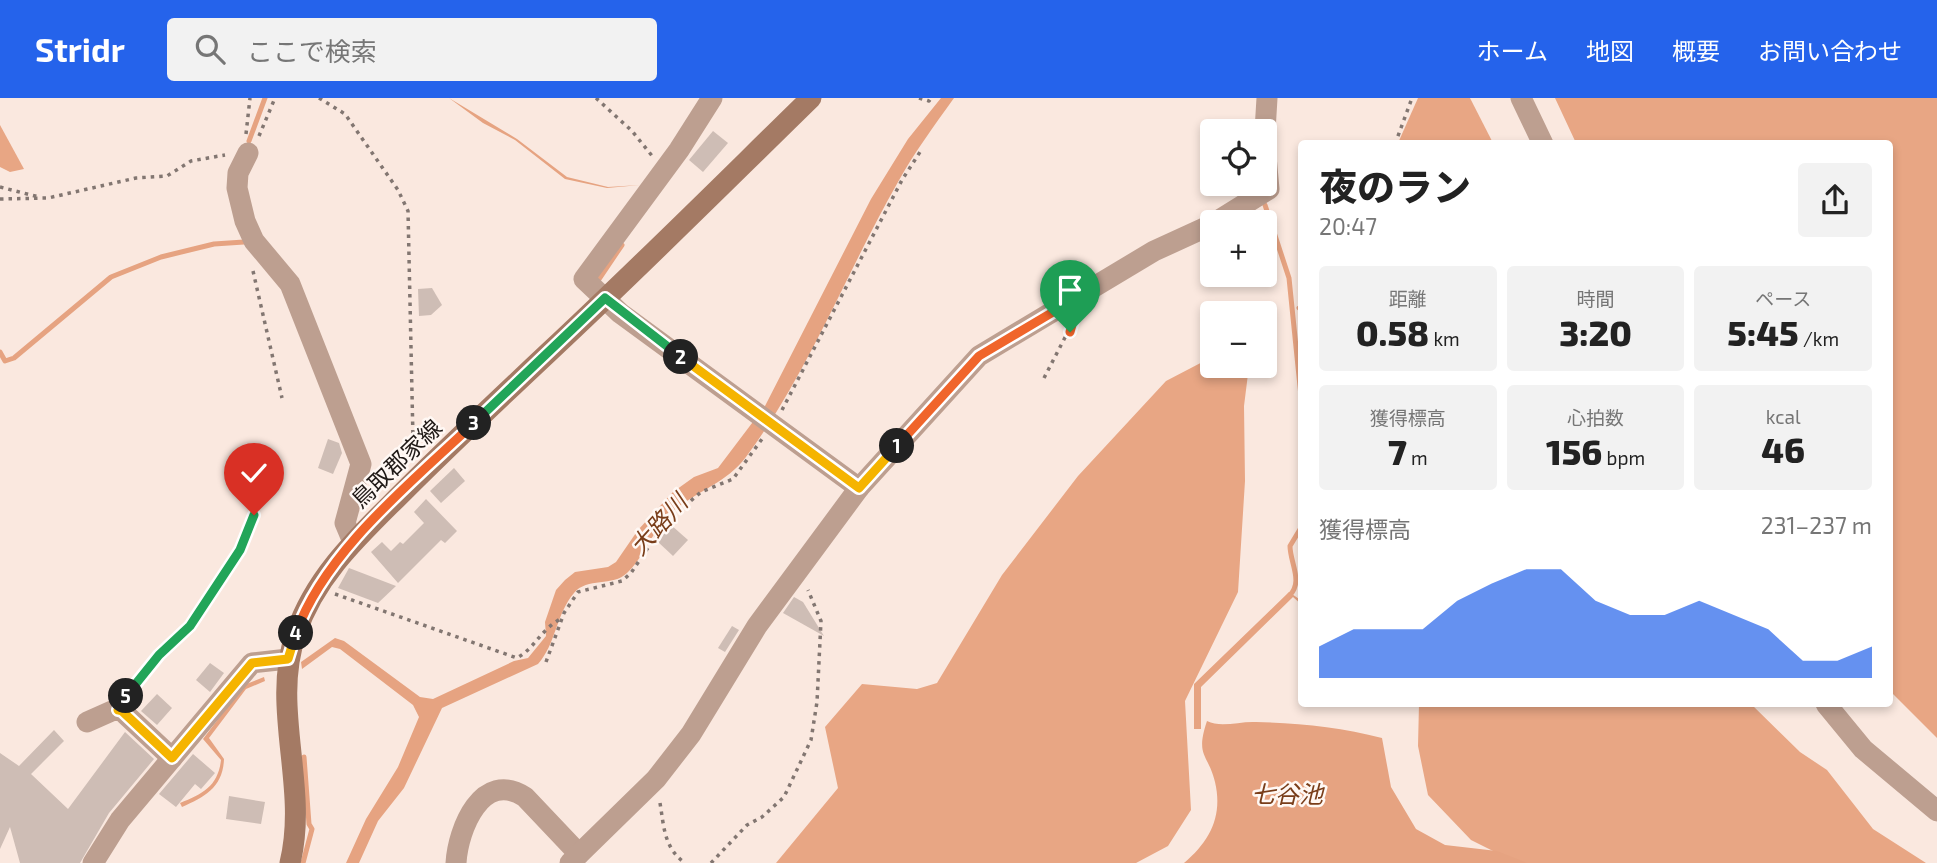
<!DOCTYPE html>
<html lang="ja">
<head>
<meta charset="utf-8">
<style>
  :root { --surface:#fff; --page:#f2f2f2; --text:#222; --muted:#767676; --accent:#2563eb }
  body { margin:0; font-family:"Exo 2","Noto Sans JP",sans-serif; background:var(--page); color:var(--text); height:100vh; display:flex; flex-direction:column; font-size:26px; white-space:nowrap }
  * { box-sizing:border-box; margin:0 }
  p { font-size:23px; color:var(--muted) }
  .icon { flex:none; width:38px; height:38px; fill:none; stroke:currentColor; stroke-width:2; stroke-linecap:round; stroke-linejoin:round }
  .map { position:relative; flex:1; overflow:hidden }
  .side { position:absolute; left:1298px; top:42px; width:595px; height:567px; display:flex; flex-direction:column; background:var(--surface); border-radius:7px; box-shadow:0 4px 10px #0003 }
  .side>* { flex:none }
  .fabs { position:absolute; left:1200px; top:21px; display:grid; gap:14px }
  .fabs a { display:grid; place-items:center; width:77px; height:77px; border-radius:7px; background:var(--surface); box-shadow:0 4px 10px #0003; font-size:35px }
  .pin { position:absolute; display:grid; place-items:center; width:60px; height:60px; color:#fff; margin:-72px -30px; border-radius:50% 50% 50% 0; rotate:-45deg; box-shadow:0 0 7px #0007 }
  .pin .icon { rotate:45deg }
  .km { position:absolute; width:35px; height:35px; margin:-18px; border-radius:50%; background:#222; color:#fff; font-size:19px; line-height:35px; text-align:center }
  .round { display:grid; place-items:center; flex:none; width:74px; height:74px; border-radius:7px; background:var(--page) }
  .overview { display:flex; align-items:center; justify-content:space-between; height:119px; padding:0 21px }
  h1 { font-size:38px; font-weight:800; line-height:52px }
  .figures { display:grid; grid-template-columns:repeat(3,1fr); gap:10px; height:119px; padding:7px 21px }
  .figures div { display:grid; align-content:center; border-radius:7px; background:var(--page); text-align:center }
  .figures b { font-size:35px; font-weight:800 }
  .figures small { font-size:19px; font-weight:400 }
  .figures p { font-size:19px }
  .chart { height:196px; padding:14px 21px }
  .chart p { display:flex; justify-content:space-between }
  .chart svg { width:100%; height:126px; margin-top:7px; fill:var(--accent); opacity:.7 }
  header { display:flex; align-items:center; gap:42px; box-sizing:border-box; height:98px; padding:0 35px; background:var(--accent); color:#fff }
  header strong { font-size:33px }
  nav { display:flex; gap:38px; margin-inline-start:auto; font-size:24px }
  .search { width:490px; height:63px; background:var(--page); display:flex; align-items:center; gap:18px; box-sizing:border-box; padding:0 24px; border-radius:7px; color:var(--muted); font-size:26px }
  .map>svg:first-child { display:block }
  .forest { fill:#e8a684 }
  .water { fill:#e6a381 }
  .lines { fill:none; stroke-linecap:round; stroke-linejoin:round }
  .stream { stroke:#e6a381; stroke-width:5 }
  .building { fill:#cebdb5 }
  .path { stroke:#827671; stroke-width:3.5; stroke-dasharray:3.5 5; stroke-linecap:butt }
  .minor { stroke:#bd9f90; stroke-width:21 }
  .tertiary { stroke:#bd9f90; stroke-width:21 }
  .secondary { stroke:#a47a64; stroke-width:21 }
  .split-1-casing { stroke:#fff; stroke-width:14 }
  .split-2-casing { stroke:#fff; stroke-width:14 }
  .split-3-casing { stroke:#fff; stroke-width:14 }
  .split-4-casing { stroke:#fff; stroke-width:14 }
  .split-5-casing { stroke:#fff; stroke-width:14 }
  .split-6-casing { stroke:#fff; stroke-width:14 }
  .split-1 { stroke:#f0652b; stroke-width:9 }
  .split-2 { stroke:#f5b400; stroke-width:9 }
  .split-3 { stroke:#22a559; stroke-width:9 }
  .split-4 { stroke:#f0652b; stroke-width:9 }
  .split-5 { stroke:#f5b400; stroke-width:9 }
  .split-6 { stroke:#22a559; stroke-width:9 }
  .labels { text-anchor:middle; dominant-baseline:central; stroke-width:5; stroke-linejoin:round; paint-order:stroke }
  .street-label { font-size:23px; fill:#1f1916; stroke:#fff8f4 }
  .water-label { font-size:24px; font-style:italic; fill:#793d19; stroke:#fff8f4 }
</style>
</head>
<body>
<header>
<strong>Stridr</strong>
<div class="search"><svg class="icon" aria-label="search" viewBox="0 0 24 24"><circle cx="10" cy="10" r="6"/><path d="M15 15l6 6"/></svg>ここで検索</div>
<nav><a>ホーム</a><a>地図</a><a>概要</a><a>お問い合わせ</a></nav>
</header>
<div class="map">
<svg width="1937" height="765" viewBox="0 0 1937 765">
  <rect width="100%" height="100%" fill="#fae8df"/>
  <g class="forest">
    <polygon points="1418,0 1470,0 1493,45 1398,45"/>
    <polygon points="1555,0 1937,0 1937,640 1890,593 1890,46 1576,45"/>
    <polygon points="0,27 24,71 10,74 0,69"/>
    <polygon points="1212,259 1213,268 1249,268 1244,308 1245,383 1238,494 1185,603 1191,712 1168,748 1136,765 776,765 838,690 825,629 862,586 917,591 937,585 1002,477 1078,378 1166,283"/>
    <polygon points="1419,606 1751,606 1800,654 1827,672 1873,731 1926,765 1517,765 1471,742 1428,697 1418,648"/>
  </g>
  <g class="water">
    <polygon points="449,0 517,41 567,79 608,89 640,87 607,90 565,81 515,42 483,25"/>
    <path d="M941,0H954C934,28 914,55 898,84C846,175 809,274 746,359C725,387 692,394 667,419C652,435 641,463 627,475C613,489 587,479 574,495C556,516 556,546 538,566L442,610L404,690L378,723L359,765H346L366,721L398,669L419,619L413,607L340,551L332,549L302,571L301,564L335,540L344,543L420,599L433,601L514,563L528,560L546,538L545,524L556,492L565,482L575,474L608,469L616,464L638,432L673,394L694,379L718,370L765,308L871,101L908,41Z"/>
    <polygon points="1289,494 1302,503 1302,507 1293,499 1201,589 1201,631 1194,631 1194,586"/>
    <path d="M264,579L265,583L246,591L209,640L224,661C223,689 205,699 182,709L180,705C203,696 218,688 221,662L203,641L244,587Z"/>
    <path d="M1207,623C1221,630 1240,623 1256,624C1299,625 1341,629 1382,640L1391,689L1416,731L1445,747L1497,753L1527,765H1184C1210,743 1223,718 1215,684C1208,655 1195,659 1207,623Z"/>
  </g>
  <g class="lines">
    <g class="stream">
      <polyline points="249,43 265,0"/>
      <polyline points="1265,107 1289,180 1302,308"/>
      <polyline points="599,181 622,147"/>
      <polyline points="1299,210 1302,209"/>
      <polyline points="0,254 5,263 14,260 111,179 161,159 214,146 244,144"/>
      <path d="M1289,498C1304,484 1290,465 1290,448L1302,428"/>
      <polyline points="303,765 312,731 309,726 304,659"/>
    </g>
  </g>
  <g class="building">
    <polygon points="713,33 728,45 703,74 689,62"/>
    <polygon points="432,190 442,207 431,217 419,218 418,191"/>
    <polygon points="328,341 339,345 342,355 333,376 318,370"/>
    <polygon points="454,370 465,383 441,405 430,393"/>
    <polygon points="426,401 457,433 445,445 441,442 398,485 371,454 382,444 391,453 400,444 403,446 424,425 414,414"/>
    <polygon points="671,427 688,442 673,458 657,443"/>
    <polygon points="349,470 396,488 378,505 338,490"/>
    <polygon points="794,499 803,504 824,538 783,515"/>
    <polygon points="732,528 739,532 725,554 718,550"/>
    <polygon points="210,565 224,575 210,594 196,582"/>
    <polygon points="157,596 172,610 157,627 141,613"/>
    <polygon points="54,632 64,643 31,676 68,711 125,634 154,661 109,715 80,765 20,765 10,729 0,751 0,655 19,668"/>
    <polygon points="193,656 215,675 201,691 195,686 176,709 159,696"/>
    <polygon points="229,698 265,704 261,726 226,721"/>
  </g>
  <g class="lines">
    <g class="path">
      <polyline points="319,0 345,16 398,92 408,113 413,341 418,353"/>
      <polyline points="596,0 632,33 653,59"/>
      <polyline points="919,0 929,3 931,0"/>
      <polyline points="246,36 250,0"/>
      <polyline points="259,38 275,0"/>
      <polyline points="1395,46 1412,0"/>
      <polyline points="0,89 39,99"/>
      <polyline points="0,101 48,100 136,80 167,78 191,63 225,57"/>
      <polyline points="253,173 282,300"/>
      <polyline points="1044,280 1072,226"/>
      <polyline points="782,312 902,82 920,54"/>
      <path d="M335,496L517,560C537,548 539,533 562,520"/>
      <polyline points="546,564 564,515 578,494 622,483 631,475 664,426 701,394 733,381 762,341"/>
      <polyline points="128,596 158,557 190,528 205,506 240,452 256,409"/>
      <path d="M660,705C664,729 664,750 685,765"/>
      <polyline points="711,765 747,727 762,719 784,699 811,642 817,604 821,523 808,492"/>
    </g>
    <g class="minor">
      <polyline points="712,0 679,52 584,181 620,215 859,390"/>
      <polyline points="1265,33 1267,0"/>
      <polyline points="248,55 238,75 237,90 245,123 254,143 290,186 361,366 345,425 353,444"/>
      <polyline points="1216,124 1269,91 1265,47"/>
      <polyline points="87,624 114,612 122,613 172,660"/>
      <polyline points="93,765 120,722 252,565 288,561"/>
      <path d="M456,765C458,731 482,671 525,699L579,756"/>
      <polyline points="570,765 656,681 691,636 757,528 859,390 979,258 1154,153 1213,126"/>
    </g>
    <g class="tertiary">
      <polyline points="1521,0 1543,46"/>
      <polyline points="1826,606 1863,651 1937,713"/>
    </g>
    <path class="secondary" d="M290,765C309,688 270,610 296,535C316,476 361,436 404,393C451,346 500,300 549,254C638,171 724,85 811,0"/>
  </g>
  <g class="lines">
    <g class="split-1-casing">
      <polyline id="split-1" points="897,348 979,258 1080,198 1070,234"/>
    </g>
    <g class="split-2-casing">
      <polyline id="split-2" points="681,259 859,390 897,348"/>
    </g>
    <g class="split-3-casing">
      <polyline id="split-3" points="474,325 605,200 681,259"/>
    </g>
    <g class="split-4-casing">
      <path id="split-4" d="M296,535C325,453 412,384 474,325"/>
    </g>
    <g class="split-5-casing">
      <polyline id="split-5" points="126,598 118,612 122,613 172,660 252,565 288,561 296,535"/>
    </g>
    <g class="split-6-casing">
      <polyline id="split-6" points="126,598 159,557 190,528 240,452 254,417"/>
    </g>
    <use href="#split-1" class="split-1"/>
    <use href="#split-2" class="split-2"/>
    <use href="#split-3" class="split-3"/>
    <use href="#split-4" class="split-4"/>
    <use href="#split-5" class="split-5"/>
    <use href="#split-6" class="split-6"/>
  </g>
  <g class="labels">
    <g class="street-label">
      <text transform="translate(396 365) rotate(-44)">鳥取郡家線</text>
    </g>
    <g class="water-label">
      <text transform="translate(658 426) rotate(-48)">大路川</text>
      <text x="1287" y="695">七谷池</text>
    </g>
  </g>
</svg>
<div class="fabs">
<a><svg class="icon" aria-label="locate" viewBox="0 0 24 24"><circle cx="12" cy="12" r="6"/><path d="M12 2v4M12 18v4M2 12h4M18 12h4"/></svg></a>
<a>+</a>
<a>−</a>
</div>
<div class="pin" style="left:1070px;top:234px;background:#1e9e55"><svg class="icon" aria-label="arrive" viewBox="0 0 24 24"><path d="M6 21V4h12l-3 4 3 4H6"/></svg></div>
<div class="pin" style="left:254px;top:417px;background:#d93025"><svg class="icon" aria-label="check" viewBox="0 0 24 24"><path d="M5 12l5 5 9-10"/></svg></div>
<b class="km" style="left:897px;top:348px">1</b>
<b class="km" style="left:681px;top:259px">2</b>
<b class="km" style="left:474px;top:325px">3</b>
<b class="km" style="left:296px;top:535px">4</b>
<b class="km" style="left:126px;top:598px">5</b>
<section class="side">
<div class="overview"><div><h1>夜のラン</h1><p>20:47</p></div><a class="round"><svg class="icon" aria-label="share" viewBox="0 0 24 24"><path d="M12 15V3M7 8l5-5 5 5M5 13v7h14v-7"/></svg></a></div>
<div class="figures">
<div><p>距離</p><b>0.58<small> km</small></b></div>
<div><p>時間</p><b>3:20</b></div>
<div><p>ペース</p><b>5:45<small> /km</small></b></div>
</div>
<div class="figures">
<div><p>獲得標高</p><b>7<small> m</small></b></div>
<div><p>心拍数</p><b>156<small> bpm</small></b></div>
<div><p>kcal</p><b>46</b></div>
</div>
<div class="chart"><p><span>獲得標高</span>231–237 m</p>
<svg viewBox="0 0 160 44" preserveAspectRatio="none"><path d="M0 44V33L10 27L20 27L30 27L40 17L50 11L60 6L70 6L80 17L90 22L100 22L110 17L120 22L130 27L140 38L150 38L160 33V44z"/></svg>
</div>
</section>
</div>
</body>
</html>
